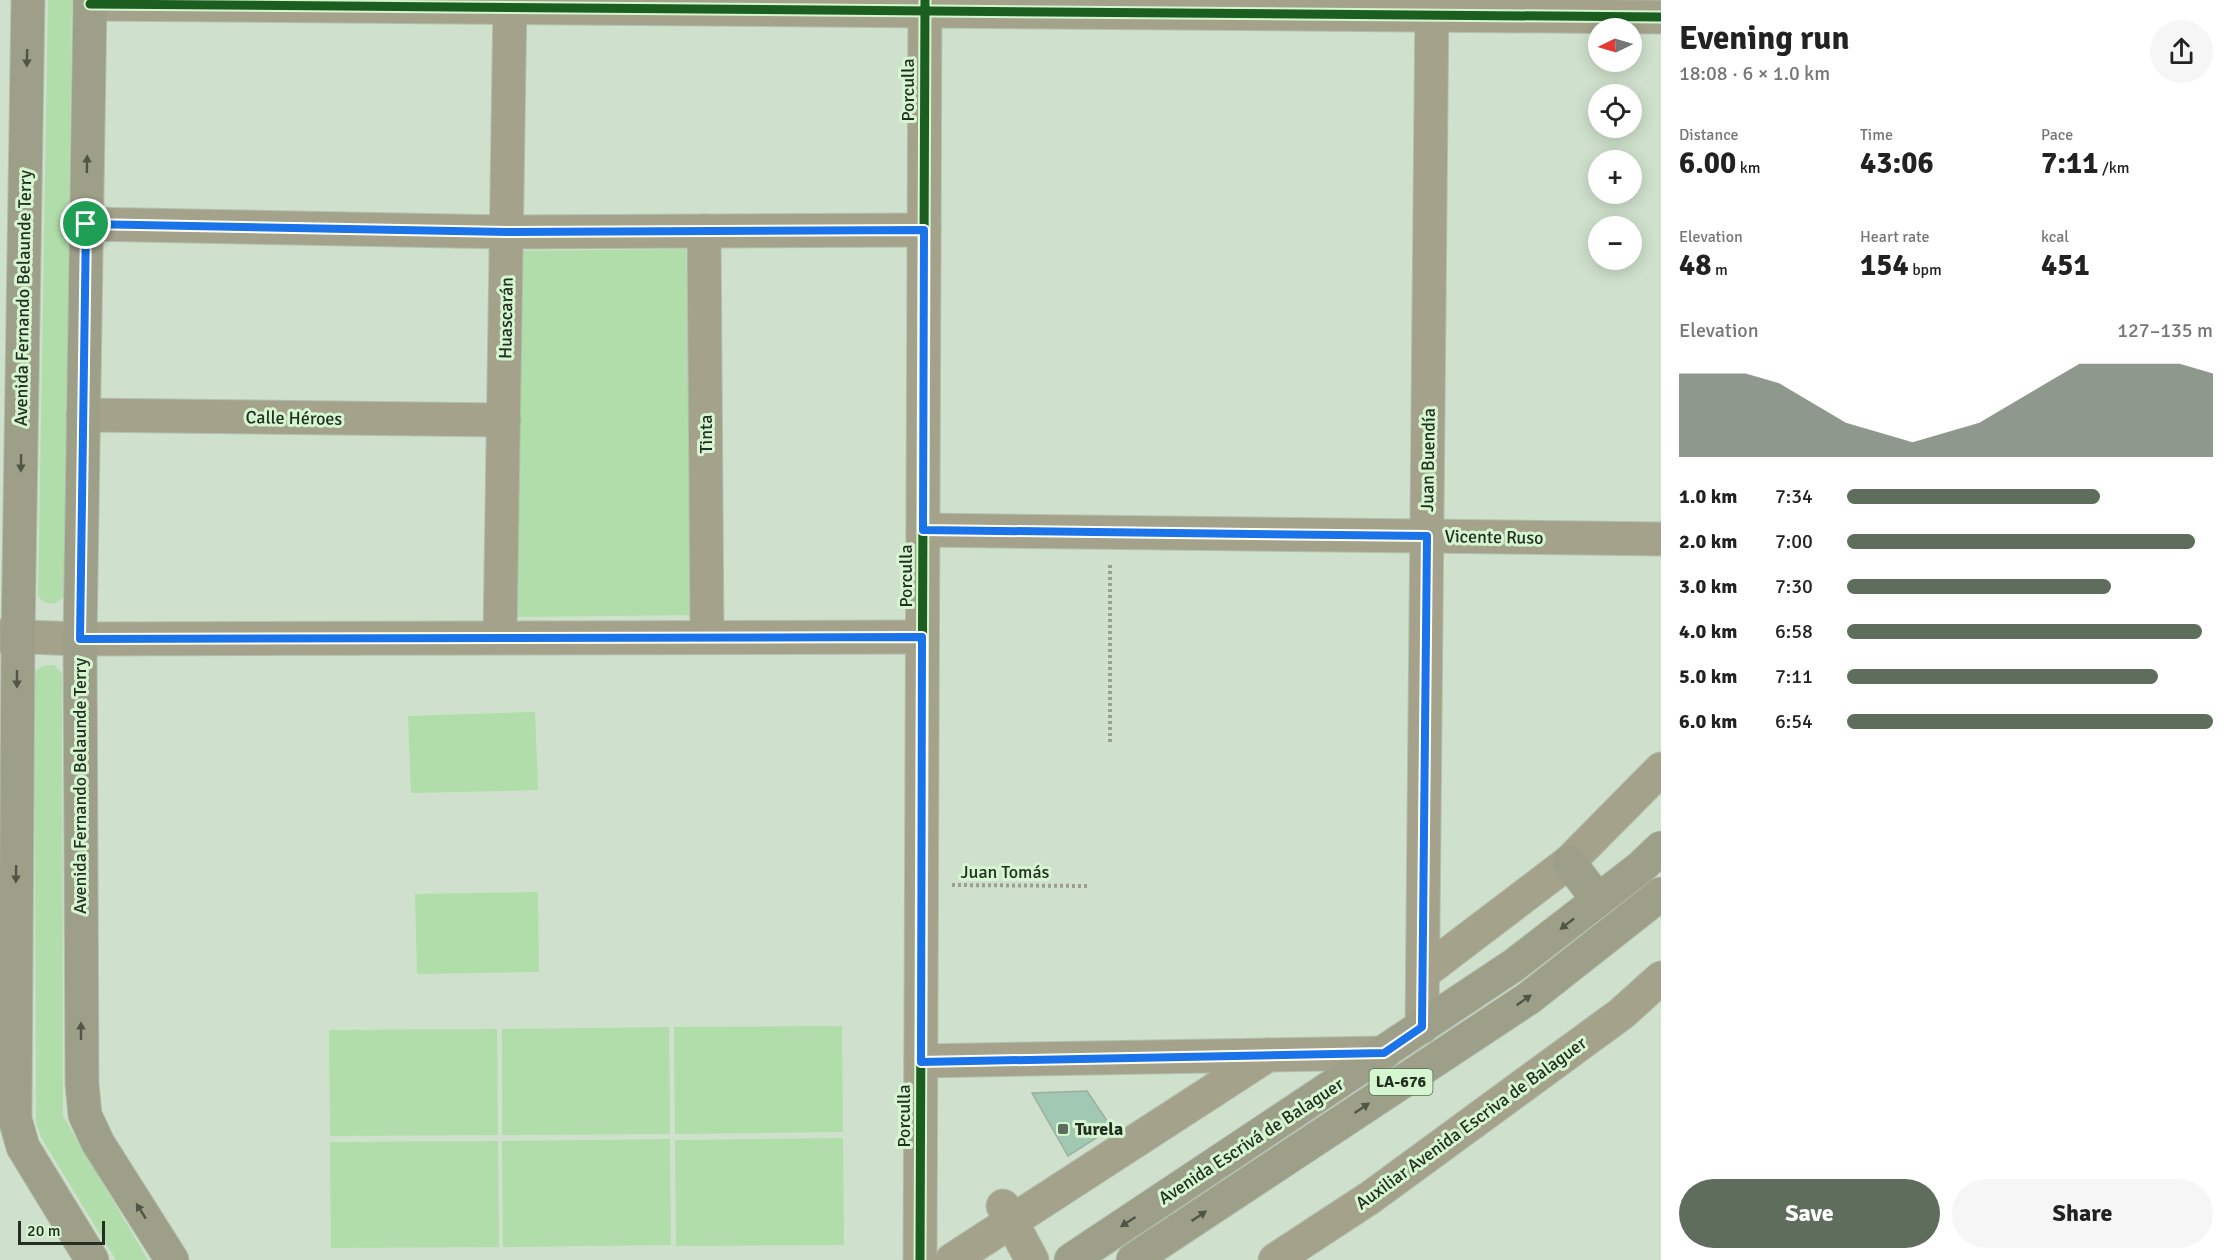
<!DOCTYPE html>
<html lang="en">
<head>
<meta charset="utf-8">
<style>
  :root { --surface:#fff; --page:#f6f6f6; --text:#222; --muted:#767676; --accent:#5f6d5d }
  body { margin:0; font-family:Signika,sans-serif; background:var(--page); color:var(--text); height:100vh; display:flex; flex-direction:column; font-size:22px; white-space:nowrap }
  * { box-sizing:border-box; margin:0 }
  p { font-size:20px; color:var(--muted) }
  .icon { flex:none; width:33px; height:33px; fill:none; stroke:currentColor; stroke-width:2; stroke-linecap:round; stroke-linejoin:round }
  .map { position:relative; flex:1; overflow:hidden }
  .side { display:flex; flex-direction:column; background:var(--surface); width:570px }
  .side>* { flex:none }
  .needle { width:39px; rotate:265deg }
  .tools { position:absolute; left:1588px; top:18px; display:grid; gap:12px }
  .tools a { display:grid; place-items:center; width:54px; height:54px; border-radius:50%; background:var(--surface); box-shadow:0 3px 15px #0003; font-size:30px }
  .scale { position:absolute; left:18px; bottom:15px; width:87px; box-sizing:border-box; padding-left:6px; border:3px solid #232f21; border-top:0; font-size:16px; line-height:21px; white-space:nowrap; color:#232f21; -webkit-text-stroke:4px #d6f6d1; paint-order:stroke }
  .pin { position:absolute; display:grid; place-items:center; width:51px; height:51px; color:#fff; margin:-26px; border:3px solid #fff; border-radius:50%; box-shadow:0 2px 6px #0007 }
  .round { display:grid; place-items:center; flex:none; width:63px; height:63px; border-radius:32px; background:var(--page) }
  .head { display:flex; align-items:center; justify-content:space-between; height:102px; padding:0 18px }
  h1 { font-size:33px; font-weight:800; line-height:45px }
  .figures { display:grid; grid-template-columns:repeat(3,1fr); gap:9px; height:102px; padding:6px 18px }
  .figures div { display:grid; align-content:center }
  .figures b { font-size:30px; font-weight:800 }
  .figures small { font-size:16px; font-weight:400 }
  .figures p { font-size:16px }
  .chart { height:168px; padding:12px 18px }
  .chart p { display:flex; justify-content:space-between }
  .chart svg { width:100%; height:108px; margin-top:6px; fill:var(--accent); opacity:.7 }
  .button { display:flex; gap:12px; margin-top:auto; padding:12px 18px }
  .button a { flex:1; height:69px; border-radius:36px; background:var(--accent); color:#fff; font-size:24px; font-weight:800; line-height:69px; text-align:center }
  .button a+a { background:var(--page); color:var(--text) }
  ul { padding:0 18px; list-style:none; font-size:20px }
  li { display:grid; grid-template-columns:96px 72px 1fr; align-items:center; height:45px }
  li i { height:15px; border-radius:8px; background:var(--accent) }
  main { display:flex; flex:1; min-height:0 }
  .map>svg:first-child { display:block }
  .green { fill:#b0dda9 }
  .building { fill:#a0c8b2; stroke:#9eafa1; stroke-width:1.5 }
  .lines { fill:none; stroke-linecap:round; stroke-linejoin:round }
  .minor-casing { stroke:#b2bfaf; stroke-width:35 }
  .major-casing { stroke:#b2bfaf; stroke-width:35 }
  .path { stroke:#9d9f8b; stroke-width:4; stroke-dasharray:3 3; stroke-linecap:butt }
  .minor { stroke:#a4a28b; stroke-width:33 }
  .major { stroke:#9d9f88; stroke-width:33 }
  .cycleway-casing { stroke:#d6f6d1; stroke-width:13 }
  .cycleway { stroke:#1b5e20; stroke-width:9 }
  .oneway { fill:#4e5645 }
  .route-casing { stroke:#fff; stroke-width:12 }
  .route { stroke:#1a73e8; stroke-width:8 }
  .poi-dot { fill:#5f6d5d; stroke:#d6f6d1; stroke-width:2 }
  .labels { text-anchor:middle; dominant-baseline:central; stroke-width:6; stroke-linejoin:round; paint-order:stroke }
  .shield { fill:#d6f6d1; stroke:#596b56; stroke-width:1.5 }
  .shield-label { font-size:16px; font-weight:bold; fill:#232f21 }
  .street-label { font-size:18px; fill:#232f21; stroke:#d6f6d1 }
  .poi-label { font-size:18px; font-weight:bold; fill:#232f21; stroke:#d6f6d1; text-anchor:start }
</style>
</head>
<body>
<main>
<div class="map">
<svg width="1661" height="1260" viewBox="0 0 1661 1260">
  <rect width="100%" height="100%" fill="#cfe1cc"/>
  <g class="green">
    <path d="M48,0H72L64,596C57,606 45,606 38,596Z"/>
    <polygon points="686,249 696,615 517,617 522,251"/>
    <polygon points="54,665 62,674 63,1116 148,1260 116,1260 42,1139 36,1123 34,672 43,666"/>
    <polygon points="535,712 538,790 411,793 408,716"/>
    <polygon points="538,892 539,972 417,974 415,894"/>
    <polygon points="842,1026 843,1132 675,1134 674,1027"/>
    <polygon points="669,1027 670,1134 502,1135 502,1029"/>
    <polygon points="497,1029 498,1135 330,1136 329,1030"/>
    <polygon points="843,1138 844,1245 676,1246 675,1140"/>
    <polygon points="670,1139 671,1245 503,1247 502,1141"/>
    <polygon points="498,1141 499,1247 331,1248 330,1142"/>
  </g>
  <polygon class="building" points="1087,1091 1112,1128 1068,1156 1032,1093"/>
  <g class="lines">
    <g class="minor-casing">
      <g id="minor">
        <polyline points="90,4 1661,17"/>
        <polyline points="86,224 507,232 924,230"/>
        <polyline points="704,231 707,637"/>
        <polyline points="83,415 504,420"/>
        <polyline points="923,530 1661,539"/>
        <polyline points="0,636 80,639 922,637"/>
        <polyline points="500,636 510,0"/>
        <polyline points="1423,973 1569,862 1661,769"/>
        <polyline points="1422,1027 1432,0"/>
        <polyline points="921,1061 1384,1053"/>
        <polyline points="1003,1206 1032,1260"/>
        <polyline points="920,1260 925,0"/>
        <polyline points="952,1260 1268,1055"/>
        <polyline points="1275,1260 1371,1197 1621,1014 1661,978"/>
      </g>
    </g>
    <g class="major-casing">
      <g id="major">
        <polyline points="28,0 18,637 15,1119 23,1147 92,1260"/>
        <polyline points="90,0 80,639 82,1084 85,1115 98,1143 172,1260"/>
        <polyline points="1569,862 1598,900"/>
        <polyline points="1071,1260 1514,965 1641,867 1661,848"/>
        <polyline points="1133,1260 1529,998 1661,894"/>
      </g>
    </g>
    <g class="path">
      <polyline points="1110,742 1110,563"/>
      <polyline points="952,885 1089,886"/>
    </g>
    <use href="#minor" class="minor"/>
    <use href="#major" class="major"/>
    <g class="cycleway-casing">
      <g id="cycleway">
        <polyline points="90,4 1661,17"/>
        <polyline points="920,1260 925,0"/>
      </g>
    </g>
    <use href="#cycleway" class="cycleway"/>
  </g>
  <defs><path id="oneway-solid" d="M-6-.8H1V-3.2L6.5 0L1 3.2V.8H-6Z" transform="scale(1.5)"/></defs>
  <g class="oneway">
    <use href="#oneway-solid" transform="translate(27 58) rotate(91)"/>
    <use href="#oneway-solid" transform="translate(87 164) rotate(-89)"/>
    <use href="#oneway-solid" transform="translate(21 463) rotate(91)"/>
    <use href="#oneway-solid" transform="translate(17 679) rotate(90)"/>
    <use href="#oneway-solid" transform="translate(16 874) rotate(91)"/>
    <use href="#oneway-solid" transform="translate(1567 924) rotate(142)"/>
    <use href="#oneway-solid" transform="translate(1524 1000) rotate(-35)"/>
    <use href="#oneway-solid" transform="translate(81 1031) rotate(-90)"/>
    <use href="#oneway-solid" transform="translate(1362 1108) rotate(-34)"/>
    <use href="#oneway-solid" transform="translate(141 1211) rotate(-122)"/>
    <use href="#oneway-solid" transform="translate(1199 1216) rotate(-34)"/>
    <use href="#oneway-solid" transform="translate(1128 1222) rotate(147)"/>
  </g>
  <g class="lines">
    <g class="route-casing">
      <polygon id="route" points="86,224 507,232 924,230 923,530 1427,536 1422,1027 1384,1053 921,1062 922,637 80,639"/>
    </g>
    <use href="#route" class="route"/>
  </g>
  <rect class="poi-dot" x="1057" y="1123" width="12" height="12" rx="3"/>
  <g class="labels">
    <rect class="shield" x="1369.5" y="1069" width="63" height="26" rx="4.5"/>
    <g class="shield-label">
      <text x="1401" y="1082">LA-676</text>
    </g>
    <g class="street-label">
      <text transform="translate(908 90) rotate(-90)">Porculla</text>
      <text transform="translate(23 298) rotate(-89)">Avenida Fernando Belaunde Terry</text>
      <text transform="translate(506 318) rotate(-89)">Huascarán</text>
      <text transform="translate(294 418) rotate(1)">Calle Héroes</text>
      <text transform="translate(706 434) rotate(-90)">Tinta</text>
      <text transform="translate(1428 460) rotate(-89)">Juan Buendía</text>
      <text transform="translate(1494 537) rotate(1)">Vicente Ruso</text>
      <text transform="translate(906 576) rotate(-90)">Porculla</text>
      <text transform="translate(80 786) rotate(-90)">Avenida Fernando Belaunde Terry</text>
      <text x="1005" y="872">Juan Tomás</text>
      <text transform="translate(904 1116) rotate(-90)">Porculla</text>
      <text transform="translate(1471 1123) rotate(-36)">Auxiliar Avenida Escriva de Balaguer</text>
      <text transform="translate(1251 1141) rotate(-33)">Avenida Escrivá de Balaguer</text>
    </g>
    <g class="poi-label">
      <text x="1075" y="1129">Turela</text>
    </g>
  </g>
</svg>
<div class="tools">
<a><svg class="needle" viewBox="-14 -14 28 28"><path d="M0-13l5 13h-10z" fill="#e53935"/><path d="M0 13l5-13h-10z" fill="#767676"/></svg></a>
<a><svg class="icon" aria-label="locate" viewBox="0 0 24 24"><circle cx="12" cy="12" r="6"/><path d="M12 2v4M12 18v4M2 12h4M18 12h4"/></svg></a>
<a>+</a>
<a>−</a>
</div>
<div class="scale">20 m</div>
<div class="pin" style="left:86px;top:224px;background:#1e9e55"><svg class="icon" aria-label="arrive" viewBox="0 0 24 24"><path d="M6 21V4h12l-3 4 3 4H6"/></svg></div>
</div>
<section class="side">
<div class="head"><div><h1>Evening run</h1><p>18:08 · 6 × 1.0 km</p></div><a class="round"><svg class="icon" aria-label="share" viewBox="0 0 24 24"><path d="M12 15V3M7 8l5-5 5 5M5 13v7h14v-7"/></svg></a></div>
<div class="figures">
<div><p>Distance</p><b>6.00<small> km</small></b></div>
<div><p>Time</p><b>43:06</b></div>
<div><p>Pace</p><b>7:11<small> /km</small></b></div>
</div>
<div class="figures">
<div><p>Elevation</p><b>48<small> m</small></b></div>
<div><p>Heart rate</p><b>154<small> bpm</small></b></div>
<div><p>kcal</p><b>451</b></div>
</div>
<div class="chart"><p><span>Elevation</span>127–135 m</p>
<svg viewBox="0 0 160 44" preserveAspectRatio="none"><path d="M0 44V10L10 10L20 10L30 14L40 22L50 30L60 34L70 38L80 34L90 30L100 22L110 14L120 6L130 6L140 6L150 6L160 10V44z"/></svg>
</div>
<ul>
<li><b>1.0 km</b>7:34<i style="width:69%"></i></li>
<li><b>2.0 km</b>7:00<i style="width:95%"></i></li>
<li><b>3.0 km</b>7:30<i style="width:72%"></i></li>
<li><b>4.0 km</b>6:58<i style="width:97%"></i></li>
<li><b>5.0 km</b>7:11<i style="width:85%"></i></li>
<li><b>6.0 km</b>6:54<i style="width:100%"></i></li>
</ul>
<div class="button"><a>Save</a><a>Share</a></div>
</section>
</main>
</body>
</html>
